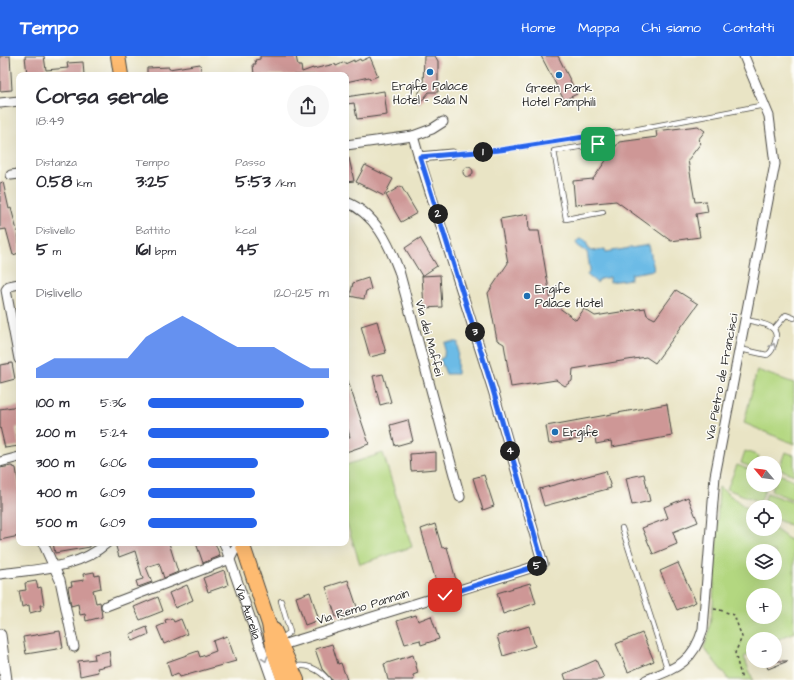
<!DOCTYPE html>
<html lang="it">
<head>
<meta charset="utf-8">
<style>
  :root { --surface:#fff; --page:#f7f7f7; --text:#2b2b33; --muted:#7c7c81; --accent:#2563eb }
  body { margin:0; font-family:"Architects Daughter",sans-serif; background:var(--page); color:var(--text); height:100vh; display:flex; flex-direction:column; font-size:15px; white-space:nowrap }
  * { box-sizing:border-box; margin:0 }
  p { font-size:13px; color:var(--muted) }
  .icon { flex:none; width:22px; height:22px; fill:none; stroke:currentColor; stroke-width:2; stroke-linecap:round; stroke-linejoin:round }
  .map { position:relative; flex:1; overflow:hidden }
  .side { position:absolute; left:16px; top:16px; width:333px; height:474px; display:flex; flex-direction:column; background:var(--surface); border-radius:8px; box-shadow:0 4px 16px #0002 }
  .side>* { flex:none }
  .needle { width:26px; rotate:299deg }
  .tools { position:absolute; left:746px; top:400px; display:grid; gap:8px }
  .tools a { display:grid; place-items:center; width:36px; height:36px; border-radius:50%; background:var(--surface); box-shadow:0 4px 16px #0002; font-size:20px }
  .pin { position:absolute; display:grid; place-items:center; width:34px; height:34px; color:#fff; margin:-17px; border-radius:8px; box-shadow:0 2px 6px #0006 }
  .km { position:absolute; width:20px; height:20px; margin:-10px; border-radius:50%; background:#222; color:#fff; font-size:11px; line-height:20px; text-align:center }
  .round { display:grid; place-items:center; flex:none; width:42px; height:42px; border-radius:21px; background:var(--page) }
  .summary { display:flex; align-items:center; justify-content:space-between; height:68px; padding:0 20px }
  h1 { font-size:22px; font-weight:800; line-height:30px }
  .stats { display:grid; grid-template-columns:repeat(3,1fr); gap:6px; height:68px; padding:4px 20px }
  .stats div { display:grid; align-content:center }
  .stats b { font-size:17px; font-weight:800 }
  .stats small { font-size:11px; font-weight:400 }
  .stats p { font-size:11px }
  .chart { height:112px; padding:8px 20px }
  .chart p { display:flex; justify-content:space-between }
  .chart svg { width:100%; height:72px; margin-top:4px; fill:var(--accent); opacity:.7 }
  ul { padding:0 20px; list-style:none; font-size:13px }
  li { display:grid; grid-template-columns:64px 48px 1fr; align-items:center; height:30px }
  li i { height:10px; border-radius:5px; background:var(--accent) }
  header { display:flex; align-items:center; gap:24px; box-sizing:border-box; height:56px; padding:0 20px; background:var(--accent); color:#fff }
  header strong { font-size:19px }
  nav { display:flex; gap:22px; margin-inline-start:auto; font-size:14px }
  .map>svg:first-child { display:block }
  .green { fill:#b3d780; stroke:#6f8156; fill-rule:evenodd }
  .water { fill:#6cbbe6; stroke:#4c7388 }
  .building { fill:#ce9796 }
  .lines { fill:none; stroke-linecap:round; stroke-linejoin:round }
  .service-casing { stroke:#484742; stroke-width:6 }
  .minor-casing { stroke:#484742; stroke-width:11 }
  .tertiary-casing { stroke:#484742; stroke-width:13 }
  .primary-casing { stroke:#484742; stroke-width:16 }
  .path { stroke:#484742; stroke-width:1.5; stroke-dasharray:3 3; stroke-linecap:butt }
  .service { stroke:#fff; stroke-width:4.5 }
  .minor { stroke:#fff; stroke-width:9 }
  .tertiary { stroke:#fff; stroke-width:11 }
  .primary { stroke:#febb71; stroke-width:14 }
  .oneway { stroke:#a0a0a0 }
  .route-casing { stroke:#fff; stroke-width:8 }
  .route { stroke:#2563eb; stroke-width:5 }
  .poi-dot { fill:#1f6fb2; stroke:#fdfcf7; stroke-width:1.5 }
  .labels { text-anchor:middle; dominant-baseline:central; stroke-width:3; stroke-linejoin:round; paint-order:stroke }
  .poi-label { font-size:12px; fill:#2b2b2b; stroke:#fdfcf7 }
  .street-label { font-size:12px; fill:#2b2b2b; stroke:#fdfcf7 }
</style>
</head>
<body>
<header>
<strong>Tempo</strong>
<nav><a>Home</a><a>Mappa</a><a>Chi siamo</a><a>Contatti</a></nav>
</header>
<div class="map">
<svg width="794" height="624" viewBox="0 0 794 624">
  <rect width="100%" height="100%" fill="#fdfcf7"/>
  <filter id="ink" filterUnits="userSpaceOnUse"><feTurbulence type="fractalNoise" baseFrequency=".025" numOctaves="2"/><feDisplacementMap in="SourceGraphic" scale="8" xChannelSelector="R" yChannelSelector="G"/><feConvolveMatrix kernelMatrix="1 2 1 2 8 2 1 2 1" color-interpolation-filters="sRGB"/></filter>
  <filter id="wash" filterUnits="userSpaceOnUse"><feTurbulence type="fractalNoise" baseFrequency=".012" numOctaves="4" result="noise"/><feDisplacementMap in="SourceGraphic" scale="16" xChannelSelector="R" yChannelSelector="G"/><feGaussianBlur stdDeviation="0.9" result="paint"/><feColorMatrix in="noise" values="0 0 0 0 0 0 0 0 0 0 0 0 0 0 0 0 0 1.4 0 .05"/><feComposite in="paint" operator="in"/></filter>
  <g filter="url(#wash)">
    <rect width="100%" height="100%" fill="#e9e4c5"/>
    <g class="green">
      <polygon points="757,314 794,327 794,388 744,367"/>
      <polygon points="745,395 759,400 757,407 753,407 753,412 741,407"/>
      <polygon points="785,396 794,399 794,419 779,413"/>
      <polygon points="383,397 412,491 360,508 346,465 346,409"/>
      <polygon points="737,409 753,415 753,429 767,429 760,446 727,433"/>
      <polygon points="777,417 794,424 794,444 771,435 773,429 775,429"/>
      <path d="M719,431L753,457V473H775L794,487V576L775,585V583H753V596L744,601L753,624H729L704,592L708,580L713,548ZM753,495H775V517H753ZM753,539H775V561H753Z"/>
      <polygon points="767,437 794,447 792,470 775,463 775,451 762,451"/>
    </g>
    <g class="water">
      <polygon points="579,183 585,184 590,195 605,193 606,196 649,189 654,214 631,218 631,223 610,226 610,221 600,223 597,227 587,219 590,213 587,196 578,190 576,187"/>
      <polygon points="445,286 458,286 457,318 446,318 440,303 444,301"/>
    </g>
    <g id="blocks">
      <g class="building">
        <polygon points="0,0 10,0 12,34 0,35"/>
        <polygon points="25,0 44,0 46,14 68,12 67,7 83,6 84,19 27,19"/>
        <polygon points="260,0 296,0 298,10 301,10 302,16 313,12 313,13 335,8 336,10 345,6 345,8 354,4 354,6 360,3 361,5 370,1 378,20 370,23 369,21 346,26 346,19 254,19 253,8 256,8 255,4 260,3"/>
        <polygon points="424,0 435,0 438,5 438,36 429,36 420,47 414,44 423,30"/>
        <polygon points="541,0 558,0 577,38 564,44"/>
        <polygon points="200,8 202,19 147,19 147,12 169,11 169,13"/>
        <polygon points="384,35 387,59 357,63 354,47 347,48 346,41"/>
        <polygon points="698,70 705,75 698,84 701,87 688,104 695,146 706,145 708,156 696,158 700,181 671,185 616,145 575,149 573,125 593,123 619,86 657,81 656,75"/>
        <polygon points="346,102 349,102 354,125 346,126"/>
        <polygon points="365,109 393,123 384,140 356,126"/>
        <circle cx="468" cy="116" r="5"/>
        <polygon points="3,126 9,153 11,152 19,182 19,197 13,199 6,173 0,174 0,127"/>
        <polygon points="401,130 417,157 401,166 386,139"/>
        <polygon points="528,158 529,175 539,175 551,246 576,264 584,253 595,260 645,252 647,259 655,263 676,234 698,248 655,307 646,301 573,313 572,325 565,330 556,324 511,331 504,288 497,284 488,237 508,207 500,163"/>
        <polygon points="420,182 437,210 422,220 405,192"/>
        <polygon points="440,219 442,251 424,252 422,220"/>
        <polygon points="368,222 371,233 366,235 364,243 350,240 353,227"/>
        <polygon points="377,265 386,297 370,301 361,270"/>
        <polygon points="12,307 15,323 0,327 0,309"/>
        <polygon points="383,318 391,346 380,349 373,320"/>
        <polygon points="347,322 369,388 346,396 346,382 350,381 346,367"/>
        <polygon points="667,348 672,380 612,391 611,385 596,388 595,380 549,388 546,370"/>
        <polygon points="19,350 19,371 16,372 19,390 5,392 0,371 0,353"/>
        <polygon points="408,364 413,385 395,390 390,369"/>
        <polygon points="436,396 436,413 411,415 410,398"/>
        <polygon points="11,410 16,412 19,431 19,480 0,484 0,412"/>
        <polygon points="606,415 611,432 544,450 539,433"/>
        <polygon points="644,418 650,445 632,449 626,422"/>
        <polygon points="484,419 494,450 483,454 473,422"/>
        <polygon points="688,441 698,466 673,476 677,488 653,498 642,472 668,462 664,451"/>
        <polygon points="435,468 442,492 447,491 456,524 437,529 421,473"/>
        <polygon points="53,487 90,487 90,491 55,497"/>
        <polygon points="115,487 169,487 178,516 164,522 159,507 146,511 152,526 138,531 136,525 143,523 135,495 119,501"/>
        <polygon points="196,487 215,487 220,500 203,507"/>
        <polygon points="678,507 696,546 677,554 660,515"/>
        <polygon points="224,514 228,529 208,536 203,522"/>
        <polygon points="94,516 95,520 99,519 101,532 93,534 96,547 100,546 102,561 86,565 85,558 80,559 78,548 71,550 68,531 72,530 71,526 84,524 83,518"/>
        <polygon points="348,524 358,554 336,561 326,531"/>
        <polygon points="36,525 38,532 41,531 44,549 40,549 41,554 30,557 29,549 22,551 19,535 26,534 25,527"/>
        <polygon points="530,527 536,547 503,558 497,537"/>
        <polygon points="187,529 193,544 175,552 169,537"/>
        <polygon points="310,536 319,564 305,569 296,541"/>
        <polygon points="158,541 163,555 140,564 134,551"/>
        <polygon points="416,559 418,565 431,560 439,583 421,589 420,584 405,588 397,565"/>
        <polygon points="172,562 174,566 181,563 187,578 164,588 157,571 166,567 165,564"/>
        <polygon points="529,570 535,590 503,600 497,580"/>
        <polygon points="147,571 149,578 133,585 130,578"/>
        <polygon points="60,575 63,592 26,598 23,581"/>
        <polygon points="642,577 654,605 628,616 616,588"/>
        <polygon points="227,580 236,605 180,621 178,617 171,620 167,606 198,595 200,601 216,595 213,585"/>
        <polygon points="332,588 338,608 341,607 347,624 332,624 322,613 315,593"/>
        <polygon points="109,595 111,609 97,612 98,616 80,620 78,605 95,603 94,598"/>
        <polygon points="413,599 418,617 413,619 414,624 388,624 384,608"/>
        <polygon points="596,604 604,622 599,624 566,624 564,618"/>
        <polygon points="765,605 788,605 768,613"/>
      </g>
    </g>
  </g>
  <g filter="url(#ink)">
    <use href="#blocks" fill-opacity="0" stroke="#484742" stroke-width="1"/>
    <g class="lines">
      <g class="service-casing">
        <g id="service">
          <polyline points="597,79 598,88 554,95 566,163 603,156"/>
          <polyline points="452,98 500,94 628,75 765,49"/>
          <polyline points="774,273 786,259 794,262"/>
          <path d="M740,293L767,299C772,296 773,292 775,286C781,268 759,267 746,264"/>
          <polyline points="622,472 668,615"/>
          <polyline points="281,545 290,576 281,583"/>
          <path d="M293,611C306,607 319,613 328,624"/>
        </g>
      </g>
      <g class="minor-casing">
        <g id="minor">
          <polyline points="0,47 19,45"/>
          <polyline points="443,66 432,73 413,80 419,101 452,98"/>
          <polyline points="346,89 413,80"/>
          <polyline points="11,119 19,118"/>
          <path d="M346,146C375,157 389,188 399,215L460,441"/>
          <polyline points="19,228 9,230 6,234 19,303"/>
          <polyline points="0,406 19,401"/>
          <polyline points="43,487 60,524 74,591"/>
          <path id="s1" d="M224,487L272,624"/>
          <path d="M0,518C37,513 78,513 107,487"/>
          <polyline points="106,550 230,503 238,487"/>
          <polyline points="282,589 543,508 493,334 419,101"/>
          <path d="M646,624C676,612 693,607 703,573L715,420L775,108L769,60L744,0"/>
        </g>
      </g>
      <g class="tertiary-casing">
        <polyline id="tertiary" points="0,579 6,624"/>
      </g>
      <g class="primary-casing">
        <g id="primary">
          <polyline points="118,0 121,19"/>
          <polyline points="242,487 269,568 274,596 284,624"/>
          <polyline points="274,574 297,624"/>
        </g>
      </g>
      <polyline class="path" points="714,553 720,554 734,559 742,581 735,597 742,624"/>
      <use href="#service" class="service"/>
      <use href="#minor" class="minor"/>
      <use href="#tertiary" class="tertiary"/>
      <use href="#primary" class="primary"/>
    </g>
    <defs><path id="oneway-chevron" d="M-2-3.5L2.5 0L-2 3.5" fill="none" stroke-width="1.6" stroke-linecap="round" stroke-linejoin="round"/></defs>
    <g class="oneway">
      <use href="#oneway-chevron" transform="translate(773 290) rotate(-67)"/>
      <use href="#oneway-chevron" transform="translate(265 603) rotate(71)"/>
    </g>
  </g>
  <g class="lines" filter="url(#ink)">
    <g class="route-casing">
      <polyline id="route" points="445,539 543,508 493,334 420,101 500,94 597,79 598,88"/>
    </g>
    <use href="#route" class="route"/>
  </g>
  <g class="poi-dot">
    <circle cx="430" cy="16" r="4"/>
    <circle cx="559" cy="19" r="4"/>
    <circle cx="527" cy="240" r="4"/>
    <circle cx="555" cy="376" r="4"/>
  </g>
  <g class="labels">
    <g class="poi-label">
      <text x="430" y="30">Ergife Palace<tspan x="430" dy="14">Hotel - Sala N</tspan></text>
      <text x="559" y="32">Green Park<tspan x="559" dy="14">Hotel Pamphili</tspan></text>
      <text x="535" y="233" text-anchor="start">Ergife<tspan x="535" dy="14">Palace Hotel</tspan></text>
      <text x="563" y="376" text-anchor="start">Ergife</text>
    </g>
    <g class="street-label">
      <text transform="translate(429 282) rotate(75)">Via dei Maffei</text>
      <text transform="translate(722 321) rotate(-79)">Via Pietro de Francisci</text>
      <text transform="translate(363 551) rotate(-17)">Via Remo Pannain</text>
      <text stroke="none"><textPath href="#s1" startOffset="73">Via Aurelia</textPath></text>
    </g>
  </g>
</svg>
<div class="tools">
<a><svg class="needle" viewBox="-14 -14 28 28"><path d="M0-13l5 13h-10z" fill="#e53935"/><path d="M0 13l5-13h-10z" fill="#7c7c81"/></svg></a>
<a><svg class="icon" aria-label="locate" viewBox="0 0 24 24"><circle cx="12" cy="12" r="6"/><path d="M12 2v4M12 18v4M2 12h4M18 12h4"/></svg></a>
<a><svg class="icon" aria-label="layers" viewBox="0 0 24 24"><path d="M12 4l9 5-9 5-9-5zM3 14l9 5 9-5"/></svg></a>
<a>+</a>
<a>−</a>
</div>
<div class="pin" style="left:598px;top:88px;background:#1e9e55"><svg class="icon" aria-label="arrive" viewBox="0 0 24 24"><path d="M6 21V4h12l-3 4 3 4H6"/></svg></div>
<div class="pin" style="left:445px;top:539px;background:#d93025"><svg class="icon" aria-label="check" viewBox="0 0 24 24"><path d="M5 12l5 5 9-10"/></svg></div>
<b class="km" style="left:483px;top:96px">1</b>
<b class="km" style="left:438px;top:158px">2</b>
<b class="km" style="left:475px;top:276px">3</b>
<b class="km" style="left:510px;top:395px">4</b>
<b class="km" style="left:537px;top:510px">5</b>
<section class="side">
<div class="summary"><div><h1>Corsa serale</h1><p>18:49</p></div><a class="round"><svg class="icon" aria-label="share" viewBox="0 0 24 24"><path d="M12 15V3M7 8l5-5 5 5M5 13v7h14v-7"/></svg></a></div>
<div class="stats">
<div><p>Distanza</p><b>0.58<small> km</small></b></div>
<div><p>Tempo</p><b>3:25</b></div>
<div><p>Passo</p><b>5:53<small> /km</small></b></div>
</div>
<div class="stats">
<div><p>Dislivello</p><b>5<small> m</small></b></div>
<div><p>Battito</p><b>161<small> bpm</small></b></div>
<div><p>kcal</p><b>45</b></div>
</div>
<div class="chart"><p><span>Dislivello</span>120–125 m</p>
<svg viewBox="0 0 160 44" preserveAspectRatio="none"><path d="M0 44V38L10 32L20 32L30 32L40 32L50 32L60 19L70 12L80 6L90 12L100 19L110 25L120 25L130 25L140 32L150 38L160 38V44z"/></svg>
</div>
<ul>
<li><b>100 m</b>5:36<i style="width:86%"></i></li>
<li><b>200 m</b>5:24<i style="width:100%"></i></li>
<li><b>300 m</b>6:06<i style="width:61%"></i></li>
<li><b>400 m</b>6:09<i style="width:59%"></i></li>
<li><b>500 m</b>6:09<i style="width:60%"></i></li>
</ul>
</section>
</div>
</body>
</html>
